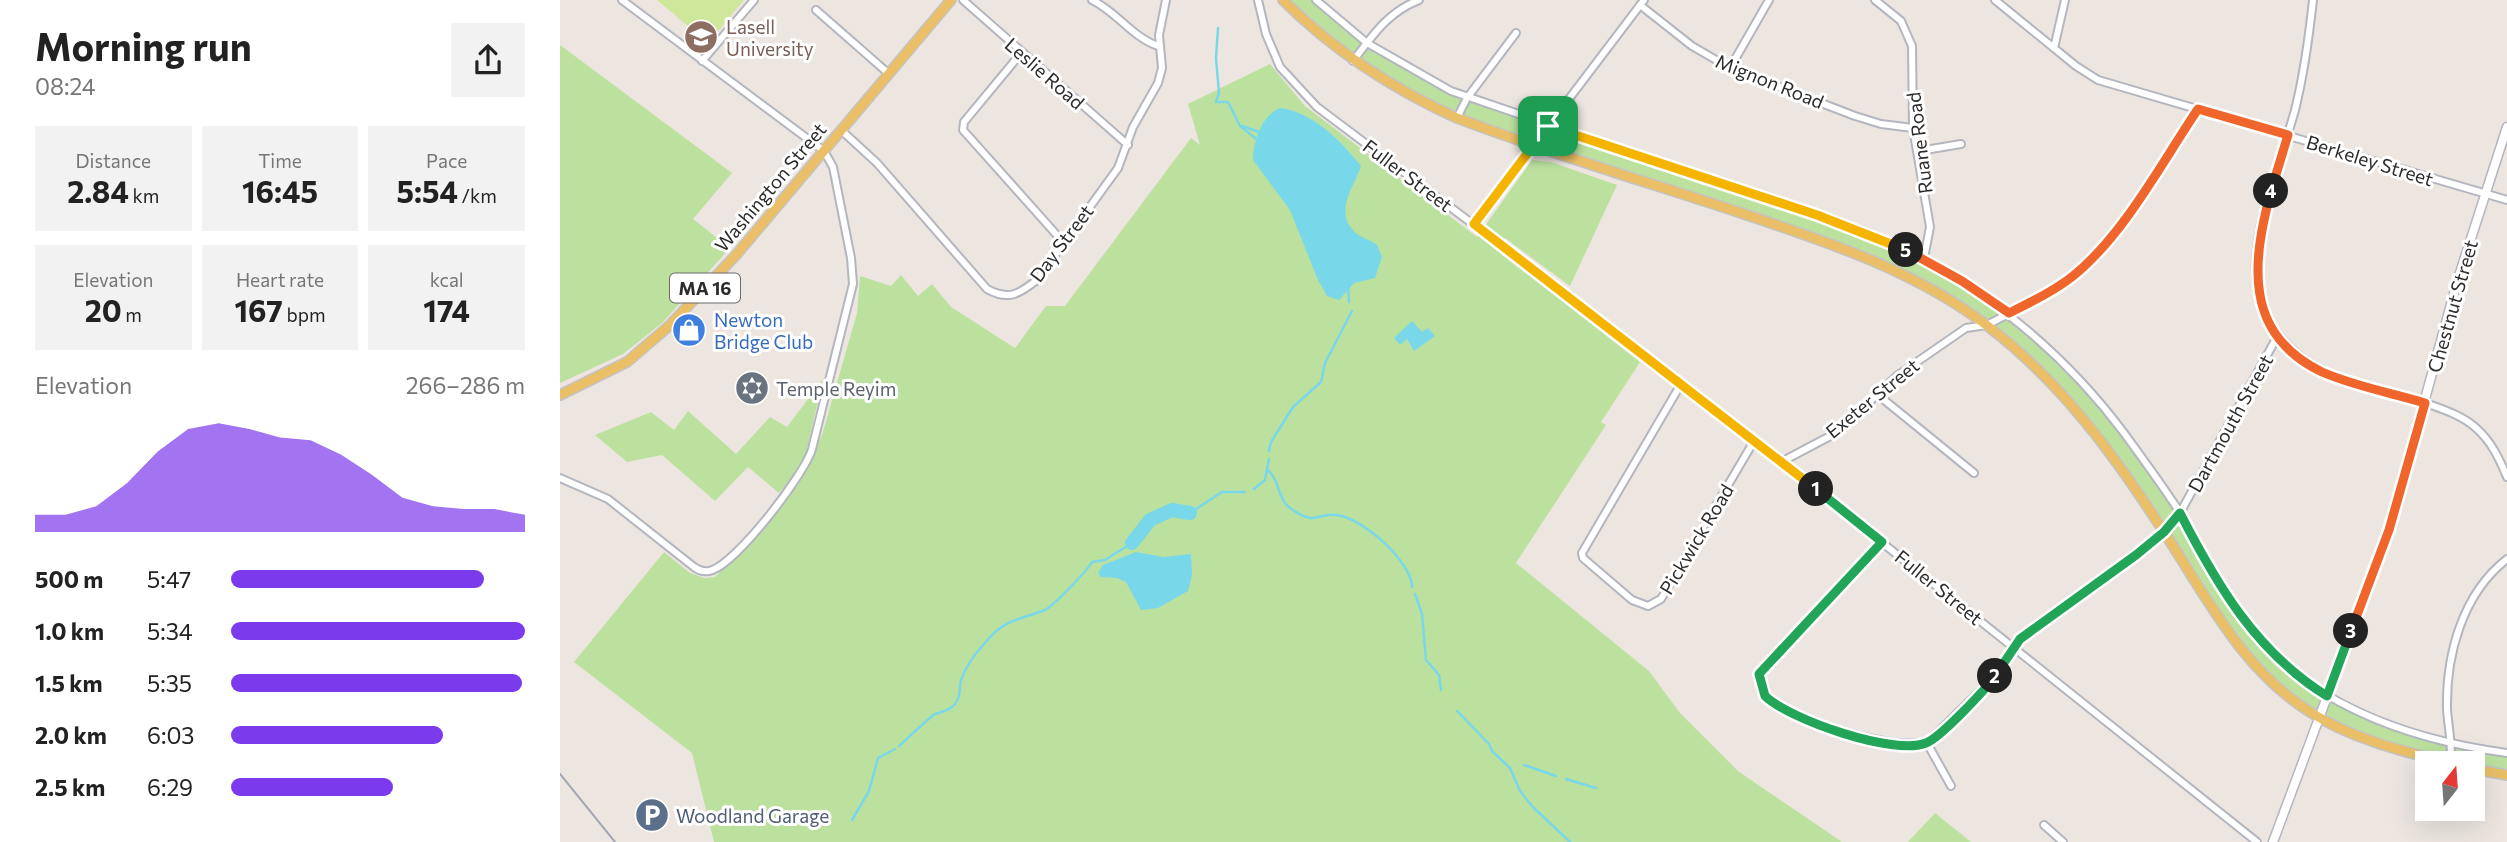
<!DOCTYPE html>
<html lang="en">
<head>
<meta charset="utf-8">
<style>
  :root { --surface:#fff; --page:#f2f2f2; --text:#222; --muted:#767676; --accent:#7c3aed }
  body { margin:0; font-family:Commissioner,sans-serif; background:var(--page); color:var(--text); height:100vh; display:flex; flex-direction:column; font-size:26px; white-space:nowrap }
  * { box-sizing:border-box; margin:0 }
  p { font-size:23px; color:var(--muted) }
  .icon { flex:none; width:38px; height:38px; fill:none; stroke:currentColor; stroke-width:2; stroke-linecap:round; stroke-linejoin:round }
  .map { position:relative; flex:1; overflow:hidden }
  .side { display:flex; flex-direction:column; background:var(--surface); width:560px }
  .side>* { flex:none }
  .needle { width:46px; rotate:17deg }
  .tools { position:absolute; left:1855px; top:751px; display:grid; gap:14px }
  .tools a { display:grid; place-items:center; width:70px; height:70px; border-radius:0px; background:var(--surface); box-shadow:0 7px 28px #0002; font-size:35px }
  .pin { position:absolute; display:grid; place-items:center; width:60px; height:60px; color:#fff; margin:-30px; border-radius:14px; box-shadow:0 4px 10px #0006 }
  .km { position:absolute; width:35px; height:35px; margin:-18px; border-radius:50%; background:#222; color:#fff; font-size:19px; line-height:35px; text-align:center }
  .round { display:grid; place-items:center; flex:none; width:74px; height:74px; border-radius:0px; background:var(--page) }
  .overview { display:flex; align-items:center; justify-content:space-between; height:119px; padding:0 35px }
  h1 { font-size:38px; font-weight:700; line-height:52px }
  .metrics { display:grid; grid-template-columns:repeat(3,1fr); gap:10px; height:119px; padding:7px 35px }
  .metrics div { display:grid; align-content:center; border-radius:0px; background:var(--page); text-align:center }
  .metrics b { font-size:30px; font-weight:700 }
  .metrics small { font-size:19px; font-weight:400 }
  .metrics p { font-size:19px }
  .chart { height:196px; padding:14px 35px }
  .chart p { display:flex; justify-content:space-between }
  .chart svg { width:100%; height:126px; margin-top:7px; fill:var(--accent); opacity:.7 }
  ul { padding:0 35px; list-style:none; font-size:23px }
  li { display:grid; grid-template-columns:112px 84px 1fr; align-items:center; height:52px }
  li i { height:18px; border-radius:9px; background:var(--accent) }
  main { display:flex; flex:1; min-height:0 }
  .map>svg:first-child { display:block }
  .green { fill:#bce19f }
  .pitch { fill:#cfe79b }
  .water { fill:#78d7e9 }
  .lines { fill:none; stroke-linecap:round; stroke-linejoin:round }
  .stream { stroke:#78d7e9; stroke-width:2.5 }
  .river { stroke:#78d7e9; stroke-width:14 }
  .street-casing { stroke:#b3b6bf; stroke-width:10 }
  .secondary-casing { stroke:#b3b6bf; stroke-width:11 }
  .primary-casing { stroke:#c4c4c4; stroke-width:12 }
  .street { stroke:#fff; stroke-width:6 }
  .secondary { stroke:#fff; stroke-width:8 }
  .primary { stroke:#eabf67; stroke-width:9 }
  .tram { stroke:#a2a7b5; stroke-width:2 }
  .split-1-casing { stroke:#fff; stroke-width:14 }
  .split-2-casing { stroke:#fff; stroke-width:14 }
  .split-3-casing { stroke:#fff; stroke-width:14 }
  .split-4-casing { stroke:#fff; stroke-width:14 }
  .split-5-casing { stroke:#fff; stroke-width:14 }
  .split-6-casing { stroke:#fff; stroke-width:14 }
  .split-1 { stroke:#f5b400; stroke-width:9 }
  .split-2 { stroke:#22a559; stroke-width:9 }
  .split-3 { stroke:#22a559; stroke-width:9 }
  .split-4 { stroke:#f0652b; stroke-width:9 }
  .split-5 { stroke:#f0652b; stroke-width:9 }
  .split-6 { stroke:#f5b400; stroke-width:9 }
  .labels { text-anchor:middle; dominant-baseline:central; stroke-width:6; stroke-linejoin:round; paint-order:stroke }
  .shield { fill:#fff; stroke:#6b6b6b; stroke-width:2 }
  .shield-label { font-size:18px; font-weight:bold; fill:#2c2c2c }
  .education-label { font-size:19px; fill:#785e54; stroke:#fff; text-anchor:start }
  .street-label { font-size:19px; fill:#2c2c2c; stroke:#fff }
  .shop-label { font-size:19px; fill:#366cbe; stroke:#fff; text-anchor:start }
  .worship-label { font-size:19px; fill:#5b616d; stroke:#fff; text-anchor:start }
  .service-label { font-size:19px; fill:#4e5e75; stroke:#fff; text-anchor:start }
</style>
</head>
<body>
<main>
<section class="side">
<div class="overview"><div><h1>Morning run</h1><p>08:24</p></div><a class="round"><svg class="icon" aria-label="share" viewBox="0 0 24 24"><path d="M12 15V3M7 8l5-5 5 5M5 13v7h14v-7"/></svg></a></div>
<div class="metrics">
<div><p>Distance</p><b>2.84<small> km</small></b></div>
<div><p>Time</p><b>16:45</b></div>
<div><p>Pace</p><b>5:54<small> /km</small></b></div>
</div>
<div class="metrics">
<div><p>Elevation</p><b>20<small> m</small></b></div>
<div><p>Heart rate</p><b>167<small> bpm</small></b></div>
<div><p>kcal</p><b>174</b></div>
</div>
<div class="chart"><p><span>Elevation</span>266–286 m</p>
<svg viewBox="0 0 160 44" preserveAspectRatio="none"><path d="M0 44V38L10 38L20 35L30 27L40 16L50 8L60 6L70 8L80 11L90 12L100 17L110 24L120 32L130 35L140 36L150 36L160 38V44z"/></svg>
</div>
<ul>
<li><b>500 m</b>5:47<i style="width:86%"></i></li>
<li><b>1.0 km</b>5:34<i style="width:100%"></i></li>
<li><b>1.5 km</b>5:35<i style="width:99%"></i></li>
<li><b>2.0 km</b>6:03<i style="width:72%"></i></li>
<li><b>2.5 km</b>6:29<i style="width:55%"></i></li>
</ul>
</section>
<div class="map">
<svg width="1947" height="842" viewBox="0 0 1947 842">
  <rect width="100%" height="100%" fill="#ede6e0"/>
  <g class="green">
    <polygon points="723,0 756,0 785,26 868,80 1303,231 1402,281 1503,360 1594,475 1677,612 1696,636 1753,687 1834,726 1947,753 1947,775 1913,769 1913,763 1889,763 1784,730 1713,684 1501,391 1405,309 1298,255 920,127 836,88"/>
    <polygon points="0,45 172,173 133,219 170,248 102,323 63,354 0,383"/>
    <polygon points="710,64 745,106 917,237 972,160 991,162 1057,185 1010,286 945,238 936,250 1080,362 1041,422 1046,425 956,563 1089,671 1120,713 1178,771 1282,842 154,842 132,753 14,662 104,552 130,573 145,578 155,577 192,541 239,483 262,435 297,313 300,276 331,286 341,275 358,296 372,284 391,307 455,348 486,306 505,306 631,138 640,145 628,104"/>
    <polygon points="263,379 246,453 240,468 219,493 188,467 155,501 102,455 67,462 35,435 91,412 114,430 128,411 176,454 210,417 227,427"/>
    <polygon points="1375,813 1411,842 1348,842"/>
  </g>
  <polygon class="pitch" points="97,0 184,0 148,43"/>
  <g class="water">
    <path d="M720,108C753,112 781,141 801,166C794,188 772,213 797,234C803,238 811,240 817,245L822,257L815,278L794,283L779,300L767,296L758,280L730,210L693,160C693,142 702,115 720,108Z"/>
    <polygon points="852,321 862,332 868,328 875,336 854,351 847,339 840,345 834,338"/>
    <polygon points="576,552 603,557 631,554 632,575 628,591 598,608 581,610 566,582 557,578 541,577 538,573 543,565"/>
  </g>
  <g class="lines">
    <g class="stream">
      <polyline points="658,28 656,58 659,93 656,102 668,102 680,126 699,141"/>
      <polyline points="682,126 702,133"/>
      <polyline points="788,288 789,302"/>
      <polyline points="709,451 711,442 733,407 761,382 765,363 792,311"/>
      <path d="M709,471C720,481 717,498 730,508C757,527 754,513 776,515C802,517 852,562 852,587"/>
      <polyline points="694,489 705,480 709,459"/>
      <polyline points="630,513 662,492 685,492"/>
      <polyline points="855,594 862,614 866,660 879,675 881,690"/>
      <polyline points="897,711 929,744 932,751 950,768 960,791 973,807 1010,842"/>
      <path d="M339,746C346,740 372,715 375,714C384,711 392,710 397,701C401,694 399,687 401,680C408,661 420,648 433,634C448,619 468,617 485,610C493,606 527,571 532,562L545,560L572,543"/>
      <polyline points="964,765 996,776"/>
      <polyline points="1006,779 1036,788"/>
      <polyline points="292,820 309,791 318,758 335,749"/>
    </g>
    <polyline class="river" points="572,543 590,520 612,510 630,513"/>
    <g class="street-casing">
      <g id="street">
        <polyline points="403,0 568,145"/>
        <path d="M532,0C557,12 572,37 598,46"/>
        <polyline points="698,0 706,34 720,67 757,107 998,288 1221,462 1697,842"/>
        <path d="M756,0L807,43L891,91L1303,231C1408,275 1496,342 1564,433C1583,459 1602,485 1619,511C1640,544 1655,581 1677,613C1739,701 1844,739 1947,753"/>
        <polyline points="1315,0 1341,21 1352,46 1353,128 1370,227 1364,258"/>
        <polyline points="1435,0 1516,66 1538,80 1947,200"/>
        <path d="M1753,0C1749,37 1744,74 1735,110C1720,166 1678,256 1704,311C1738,381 1803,382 1868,404C1885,410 1903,416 1916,428C1931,441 1939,458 1947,477"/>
        <polyline points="1080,5 1132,46 1170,68 1295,116 1321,124 1353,128"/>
        <polyline points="256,10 328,73"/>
        <polyline points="1494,48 1505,0"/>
        <polyline points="462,52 404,122 403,130 503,242"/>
        <polyline points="142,61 194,0"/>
        <path d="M793,61C813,35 828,12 859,0"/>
        <polyline points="1170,68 1209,0"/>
        <polyline points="897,118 907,98 956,33"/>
        <path d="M281,130L317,163L427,289C449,301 459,294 477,280L558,168L573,127L598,83L602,68L599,35L606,0"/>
        <polyline points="1359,151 1401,144"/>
        <polyline points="914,224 1084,0"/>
        <polyline points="1121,384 1022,553 1023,558 1072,600 1088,606 1101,599 1194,441"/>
        <polyline points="1318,395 1414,473"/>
        <polyline points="1221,462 1276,433 1338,375 1406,328 1427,325 1477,299 1514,275 1551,238 1638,109"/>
        <path d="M0,478L48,499L134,567C138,570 143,572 149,571C174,567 245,474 252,449L293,284L291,258L273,167L264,151L62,0"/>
        <path d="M1322,542L1199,674C1199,685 1204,695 1212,703L1265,729L1333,743H1367L1432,679L1460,639L1604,532L1620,513L1717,337"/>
        <polyline points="1367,743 1391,786"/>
        <path d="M1890,763C1893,746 1888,727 1887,709C1886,655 1902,594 1947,559"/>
        <polyline points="1484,825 1503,842"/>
      </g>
    </g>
    <g class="secondary-casing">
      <polyline id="secondary" points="1713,842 1829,530 1898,279 1947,127"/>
    </g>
    <g class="primary-casing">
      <g id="primary">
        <path d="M723,0C774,51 831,88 897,118C989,153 1084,181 1178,212C1265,241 1355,270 1429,327C1502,383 1555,456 1604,532C1648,599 1681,668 1750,712C1792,739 1842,751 1889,763"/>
        <polyline points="0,395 67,362 109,326 176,255 391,0"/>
        <polyline points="1913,769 1947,775"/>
      </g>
    </g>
    <use href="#street" class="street"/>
    <use href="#secondary" class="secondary"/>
    <use href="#primary" class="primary"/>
    <polyline class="tram" points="0,774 55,842"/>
  </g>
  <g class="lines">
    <g class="split-1-casing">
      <polyline id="split-1" points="988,126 914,224 1256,489"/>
    </g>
    <g class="split-2-casing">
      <path id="split-2" d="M1256,489L1322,542L1199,674L1205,696C1230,720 1335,756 1366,743C1380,738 1426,689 1435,676"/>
    </g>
    <g class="split-3-casing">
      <path id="split-3" d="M1435,676L1460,639L1576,555L1604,532L1620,513C1657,585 1696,652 1767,696L1791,631"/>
    </g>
    <g class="split-4-casing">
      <path id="split-4" d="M1711,191C1692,262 1683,334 1762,372C1794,386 1832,393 1865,403L1829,530L1791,631"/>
    </g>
    <g class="split-5-casing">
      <path id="split-5" d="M1346,250L1402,281L1449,313C1471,302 1494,291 1513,276C1564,235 1602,162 1638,109L1728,135L1711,191"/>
    </g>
    <g class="split-6-casing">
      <polyline id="split-6" points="988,126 1257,215 1346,250"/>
    </g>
    <use href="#split-1" class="split-1"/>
    <use href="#split-2" class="split-2"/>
    <use href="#split-3" class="split-3"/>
    <use href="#split-4" class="split-4"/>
    <use href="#split-5" class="split-5"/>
    <use href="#split-6" class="split-6"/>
  </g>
  <defs>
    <g id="university-disc" transform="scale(1.75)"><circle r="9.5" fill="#8d6e63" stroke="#fff"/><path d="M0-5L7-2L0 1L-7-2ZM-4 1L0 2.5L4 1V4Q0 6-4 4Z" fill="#fff"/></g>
    <g id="shop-disc" transform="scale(1.75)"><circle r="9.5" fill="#3f7fe0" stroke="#fff"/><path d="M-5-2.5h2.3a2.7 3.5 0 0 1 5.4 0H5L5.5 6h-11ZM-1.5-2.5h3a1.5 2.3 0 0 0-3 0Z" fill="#fff"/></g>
    <g id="synagogue-disc" transform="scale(1.75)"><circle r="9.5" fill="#6b7280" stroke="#fff"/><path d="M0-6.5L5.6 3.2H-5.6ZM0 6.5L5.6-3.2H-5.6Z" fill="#fff"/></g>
    <g id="parking-disc" transform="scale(1.75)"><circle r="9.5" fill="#5c6f8a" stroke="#fff"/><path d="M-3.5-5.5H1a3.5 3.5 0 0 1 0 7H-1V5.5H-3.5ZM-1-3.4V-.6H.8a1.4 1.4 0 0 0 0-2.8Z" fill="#fff"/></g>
  </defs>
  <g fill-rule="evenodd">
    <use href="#university-disc" x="141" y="37"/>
    <use href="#shop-disc" x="129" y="330"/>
    <use href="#synagogue-disc" x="192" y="388"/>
    <use href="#parking-disc" x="92" y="815"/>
  </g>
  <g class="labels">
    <rect class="shield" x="110" y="273.5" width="70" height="29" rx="5"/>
    <g class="shield-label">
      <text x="145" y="288">MA 16</text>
    </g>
    <g class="education-label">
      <text x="166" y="26">Lasell<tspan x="166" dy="22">University</tspan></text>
    </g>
    <g class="street-label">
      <text transform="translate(485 73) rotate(41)">Leslie Road</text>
      <text transform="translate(1210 81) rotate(22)">Mignon Road</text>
      <text transform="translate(1359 143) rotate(-97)">Ruane Road</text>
      <text transform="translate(1810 160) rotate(17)">Berkeley Street</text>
      <text transform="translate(848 175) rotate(37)">Fuller Street</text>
      <text transform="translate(210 187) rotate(-50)">Washington Street</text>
      <text transform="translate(501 243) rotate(-53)">Day Street</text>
      <text transform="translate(1892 306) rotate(-74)">Chestnut Street</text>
      <text transform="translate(1312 398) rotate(-39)">Exeter Street</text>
      <text transform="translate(1670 423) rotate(-61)">Dartmouth Street</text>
      <text transform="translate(1136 539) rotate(-59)">Pickwick Road</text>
      <text transform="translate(1379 587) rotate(39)">Fuller Street</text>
    </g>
    <g class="shop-label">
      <text x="154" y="319">Newton<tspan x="154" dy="22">Bridge Club</tspan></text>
    </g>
    <g class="worship-label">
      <text x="216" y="388">Temple Reyim</text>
    </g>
    <g class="service-label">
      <text x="116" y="815">Woodland Garage</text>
    </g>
  </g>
</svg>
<div class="tools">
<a><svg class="needle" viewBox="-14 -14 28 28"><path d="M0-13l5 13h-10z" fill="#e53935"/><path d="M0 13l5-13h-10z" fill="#767676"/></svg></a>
</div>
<div class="pin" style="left:988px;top:126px;background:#1e9e55"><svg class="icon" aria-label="arrive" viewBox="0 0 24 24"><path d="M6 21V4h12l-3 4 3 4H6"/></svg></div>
<b class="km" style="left:1256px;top:489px">1</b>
<b class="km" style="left:1435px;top:676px">2</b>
<b class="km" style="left:1791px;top:631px">3</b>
<b class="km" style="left:1711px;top:191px">4</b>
<b class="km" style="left:1346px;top:250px">5</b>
</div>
</main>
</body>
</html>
